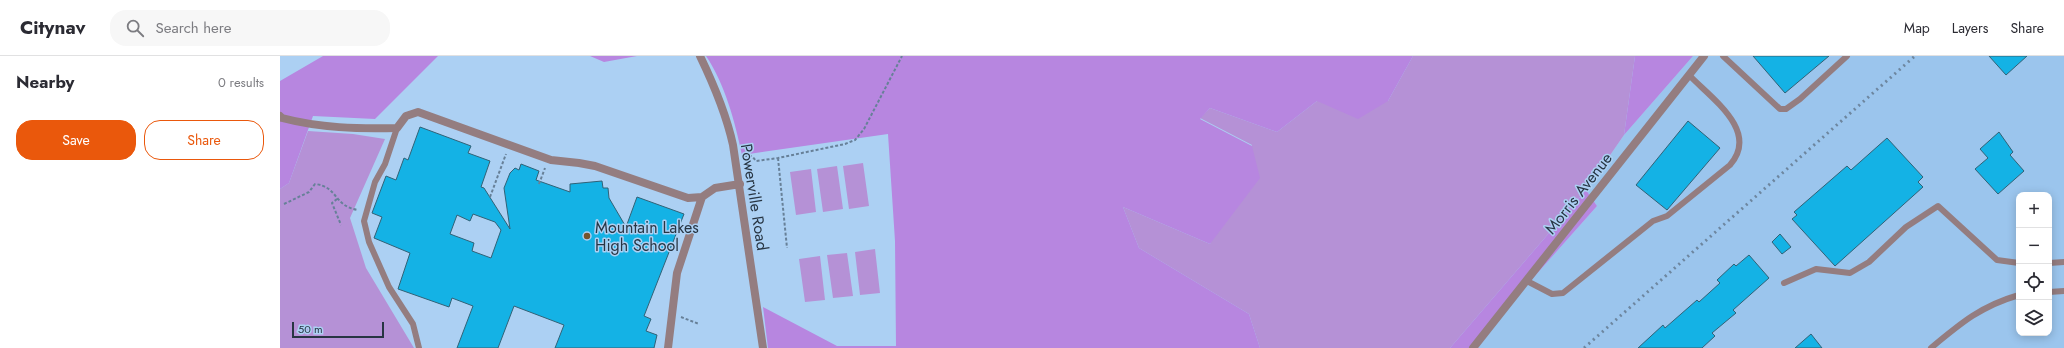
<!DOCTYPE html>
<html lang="en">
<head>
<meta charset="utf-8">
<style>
	body { margin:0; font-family:Jost,sans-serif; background:#f7f7f7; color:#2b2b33 }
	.controls { position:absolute; right:12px; bottom:12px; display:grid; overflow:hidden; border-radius:8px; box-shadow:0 2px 10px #0003 }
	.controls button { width:36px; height:36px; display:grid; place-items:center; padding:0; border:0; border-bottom:1px solid #e1e1e2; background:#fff; color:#2b2b33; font:20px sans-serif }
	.scale { position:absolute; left:12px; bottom:10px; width:92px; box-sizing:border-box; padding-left:4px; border:2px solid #273543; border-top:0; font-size:11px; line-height:14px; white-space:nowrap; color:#273543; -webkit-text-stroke:3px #acd0f3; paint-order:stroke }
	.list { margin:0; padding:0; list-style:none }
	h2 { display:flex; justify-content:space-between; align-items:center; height:52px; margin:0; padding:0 16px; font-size:17px }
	h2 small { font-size:13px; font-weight:400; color:#7c7c81 }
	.actions { display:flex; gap:8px; padding:12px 16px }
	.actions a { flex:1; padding:9px 0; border:1px solid #ea580c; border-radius:16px; text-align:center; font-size:14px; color:#ea580c }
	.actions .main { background:#ea580c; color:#fff }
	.icon { flex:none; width:22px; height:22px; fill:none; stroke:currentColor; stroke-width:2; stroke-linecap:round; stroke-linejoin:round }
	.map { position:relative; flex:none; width:1784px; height:292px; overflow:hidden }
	header { display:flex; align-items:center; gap:24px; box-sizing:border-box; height:56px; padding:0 20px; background:#fff; border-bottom:1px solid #e1e1e2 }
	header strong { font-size:19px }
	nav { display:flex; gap:22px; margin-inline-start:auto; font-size:14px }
	.search { width:280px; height:36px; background:#f7f7f7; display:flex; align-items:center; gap:10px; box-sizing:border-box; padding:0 14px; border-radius:16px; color:#7c7c81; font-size:15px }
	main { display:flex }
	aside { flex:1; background:#fff }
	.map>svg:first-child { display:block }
	.built { fill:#9bc5ed; fill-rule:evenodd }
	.green { fill:#b591d6 }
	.forest { fill:#b786e0 }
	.building { fill:#14b2e5; stroke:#316277; fill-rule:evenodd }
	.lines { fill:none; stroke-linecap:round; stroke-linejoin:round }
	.path { stroke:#678098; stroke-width:2; stroke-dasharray:3 2; stroke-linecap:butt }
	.lane { stroke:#947d80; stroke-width:6 }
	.street { stroke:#947d80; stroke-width:8 }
	.rail { stroke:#6d869f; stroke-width:3; stroke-dasharray:2 4; stroke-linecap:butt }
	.poi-dot { fill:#76542c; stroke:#acd0f3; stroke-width:1.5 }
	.labels { text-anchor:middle; stroke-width:3; stroke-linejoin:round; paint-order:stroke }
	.street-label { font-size:16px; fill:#273543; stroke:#acd0f3 }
	.poi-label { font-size:16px; fill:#273543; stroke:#acd0f3; text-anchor:start }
</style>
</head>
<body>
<header>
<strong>Citynav</strong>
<div class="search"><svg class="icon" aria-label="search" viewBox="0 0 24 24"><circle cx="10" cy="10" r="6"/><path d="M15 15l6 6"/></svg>Search here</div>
<nav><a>Map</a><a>Layers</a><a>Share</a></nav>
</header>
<main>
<aside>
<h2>Nearby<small>0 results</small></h2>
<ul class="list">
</ul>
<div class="actions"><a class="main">Save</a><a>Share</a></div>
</aside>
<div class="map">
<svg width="1784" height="292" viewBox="0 0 1784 292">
	<rect width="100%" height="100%" fill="#acd0f3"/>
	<path class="built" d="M1413,0H1784V292H1191L1317,150L1306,134L1344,79ZM1739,139H1769V277H1739Z"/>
	<path class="green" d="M1133,0H1355L1344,79L1306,134L1170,292H980L969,258L859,192L843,151L930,188L972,89L920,62L930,52L997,76L1037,45H1108Z
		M28,75L73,78L105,83L70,162L86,212L134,292H0V133L9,127Z
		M583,107L589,150L569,153L563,110Z
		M557,110L563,153L543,156L537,113Z
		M531,113L536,156L516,159L510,116Z
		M595,193L600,237L580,239L575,196Z
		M567,197L573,240L553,242L547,199Z
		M540,200L545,244L525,246L519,203Z"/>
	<path class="forest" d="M43,0H158L95,63L33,60L9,127L0,133V25Z
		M310,0H357L324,6Z
		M426,0H1133L1108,45L1078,63L1037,45L997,76L930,52L920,63L972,90L980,122L930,188L843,151L859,192L969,258L980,292H488L483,251L557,290H616L615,185L608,78L462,99C455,66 445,28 426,0Z
		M1355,0H1413L1344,79Z
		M1306,134L1317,150L1191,292H1170Z"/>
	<path class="building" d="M1473,0H1549L1505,37Z
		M1709,0H1747L1726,19Z
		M1408,65L1440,92L1387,154L1356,129Z
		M140,71L191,90L188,97L210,105L201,131L204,132L230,173L224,132L230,117L235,112L239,114L241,108L259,115L256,124L290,136V128L322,125L323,132H328L329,142L346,171L357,141L404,158L364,260L371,263L366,275L377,279L374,292H275L284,269L234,250L218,292H177L193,250L172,242L169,251L118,233L130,197L94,182L102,161L92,157L106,120L116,124L124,102L128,104ZM193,158L215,166L221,174L211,202L192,195L194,187L170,178L177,159L190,165Z
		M1719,76L1733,96L1730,99L1744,115L1718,138L1695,113L1708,102L1700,93Z
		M1607,82L1643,121L1638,126L1643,131L1555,210L1512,163L1517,159L1514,156L1567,110L1571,114Z
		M1500,178L1511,191L1502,198L1492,186Z
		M1469,199L1489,222L1453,254L1456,257L1432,277L1435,280L1422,292H1358L1383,269L1385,272L1417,244L1419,246L1440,227L1437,224L1454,208L1456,210Z
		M1531,278L1542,292H1515Z"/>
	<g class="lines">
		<path class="path" d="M464,100H472L476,105L498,102L565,88L575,84L584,73L622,0
			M498,102L507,192
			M259,128L265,112
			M210,141L226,98
			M57,143L52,147L61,169
			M4,148L29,136L35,128C59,131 53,150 78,154
			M401,261L419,268"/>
		<path class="lane" d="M1443,0L1500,53H1506L1520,43L1567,0
			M117,72L105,108L95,126L84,165L89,186L109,231L133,268L139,292
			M1769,207L1784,206
			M1247,225L1272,238L1283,237L1373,165L1387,160L1450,109C1480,75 1431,42 1409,19
			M1504,227L1536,213L1570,217L1589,206L1626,171L1658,150L1717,204L1739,207
			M1769,236L1784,235
			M1651,292C1681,267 1701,250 1739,239"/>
		<path class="street" d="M420,0C434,29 446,57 453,89L483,292
			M0,60L2,62C40,72 78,73 117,72L126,60L138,56L271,104L299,107L315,110L408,142L422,141
			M388,292L397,217L422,141L435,132L460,128
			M1193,292L1424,0"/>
		<path class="rail" d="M1304,292L1635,0"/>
	</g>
	<circle class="poi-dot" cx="307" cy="180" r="4"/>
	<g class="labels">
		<g class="street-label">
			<text transform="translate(1298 137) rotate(-52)" y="6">Morris Avenue</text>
			<text transform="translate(475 141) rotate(81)" y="6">Powerville Road</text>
		</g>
		<g class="poi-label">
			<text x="315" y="177">Mountain Lakes<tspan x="315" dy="18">High School</tspan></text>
		</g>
	</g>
</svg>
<div class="controls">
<button>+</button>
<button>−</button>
<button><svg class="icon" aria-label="locate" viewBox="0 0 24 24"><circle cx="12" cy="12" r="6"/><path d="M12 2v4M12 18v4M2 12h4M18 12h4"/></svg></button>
<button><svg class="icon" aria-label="layers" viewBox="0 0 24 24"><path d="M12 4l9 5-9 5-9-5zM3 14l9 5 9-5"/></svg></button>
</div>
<div class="scale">50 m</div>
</div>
</main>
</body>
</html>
